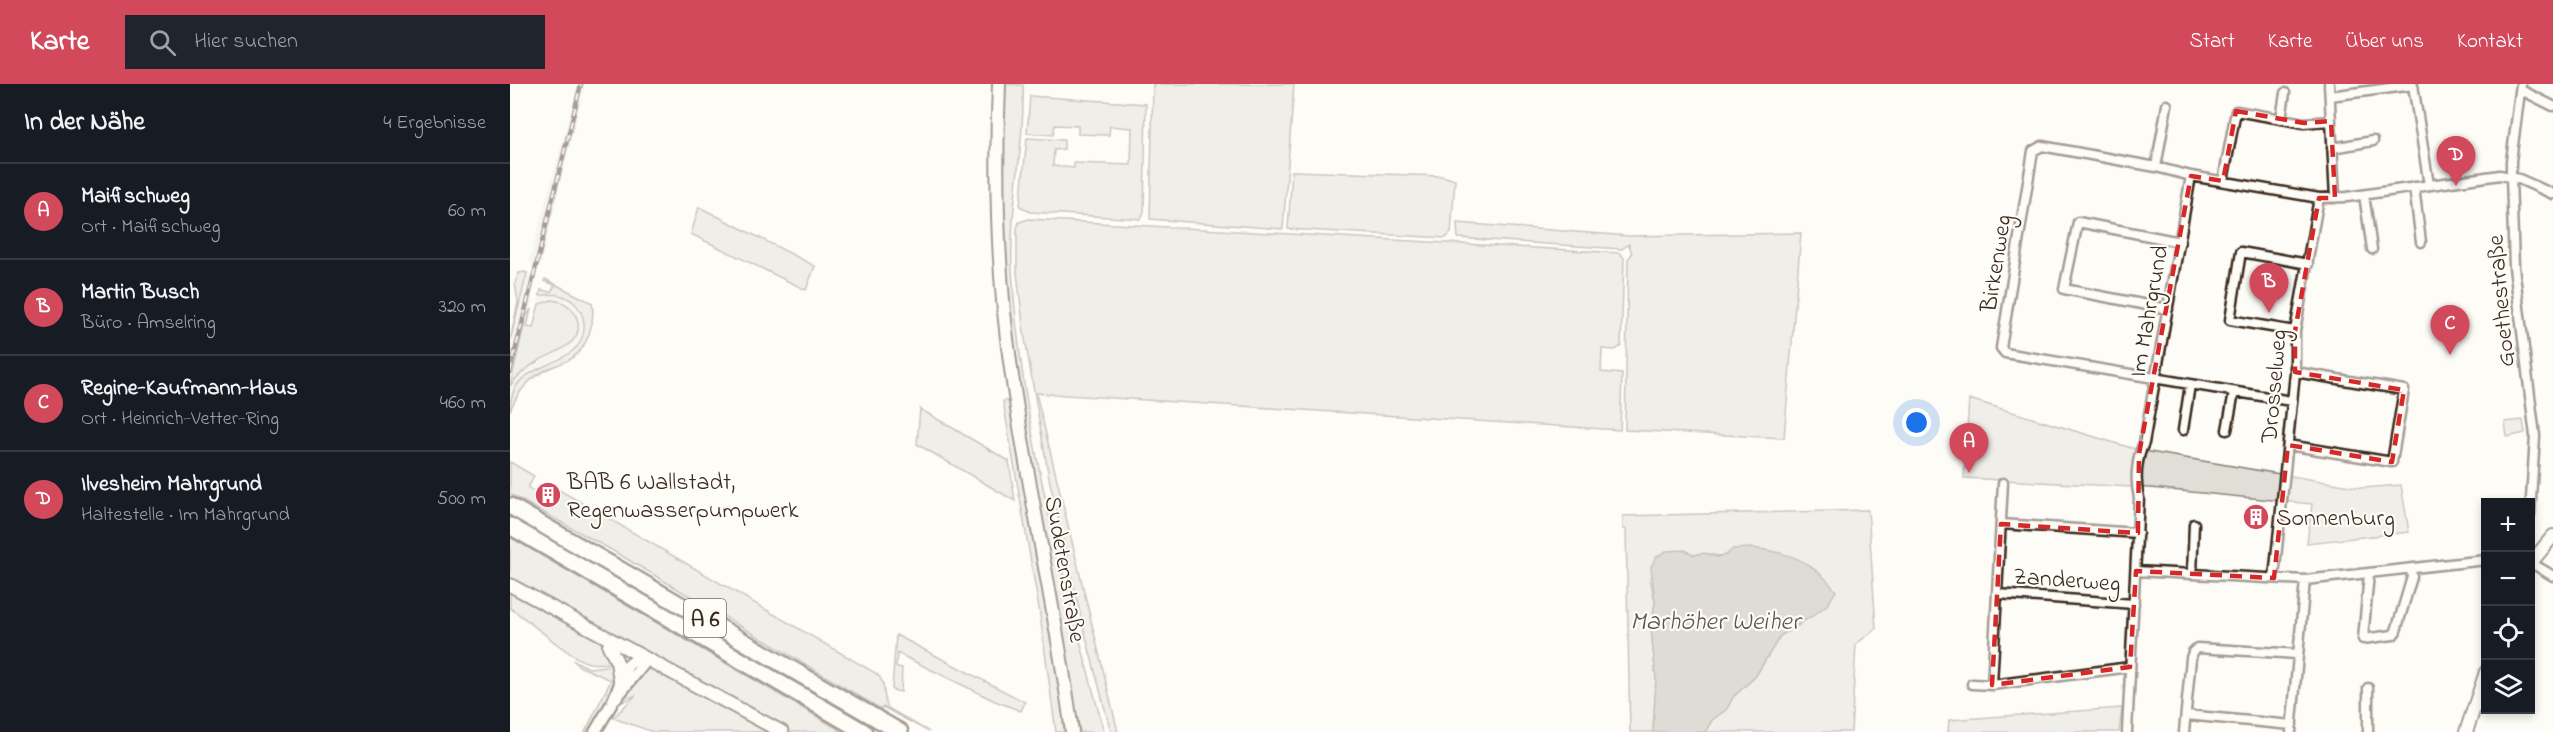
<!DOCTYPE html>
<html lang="de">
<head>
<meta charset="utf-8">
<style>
	body { margin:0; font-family:"Indie Flower",sans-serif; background:#20242c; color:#f1f3f6 }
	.controls { position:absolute; right:18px; bottom:18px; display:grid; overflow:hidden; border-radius:0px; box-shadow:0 3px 9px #0003 }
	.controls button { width:54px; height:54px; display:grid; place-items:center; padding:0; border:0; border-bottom:2px solid #363941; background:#171b24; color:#f1f3f6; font:30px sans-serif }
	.you { position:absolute; left:1407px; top:339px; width:21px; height:21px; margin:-15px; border:4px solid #fff; border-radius:50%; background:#1a73e8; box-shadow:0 0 0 9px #1a73e833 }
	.badge { display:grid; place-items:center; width:39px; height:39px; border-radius:50%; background:#d1495b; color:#fff; font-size:20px; font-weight:700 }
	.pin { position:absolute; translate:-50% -50px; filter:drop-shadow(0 2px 3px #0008) }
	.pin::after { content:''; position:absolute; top:32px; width:21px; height:18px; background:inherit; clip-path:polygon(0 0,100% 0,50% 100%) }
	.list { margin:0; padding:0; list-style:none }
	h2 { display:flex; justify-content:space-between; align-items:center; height:78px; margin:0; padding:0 24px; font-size:26px }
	h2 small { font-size:20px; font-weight:400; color:#9ea1a6 }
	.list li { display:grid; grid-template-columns:39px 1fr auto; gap:18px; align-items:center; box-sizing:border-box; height:96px; padding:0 24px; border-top:2px solid #363941 }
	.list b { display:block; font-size:22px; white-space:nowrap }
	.list p { margin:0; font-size:20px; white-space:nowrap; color:#9ea1a6 }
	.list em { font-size:20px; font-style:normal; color:#9ea1a6 }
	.icon { flex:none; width:33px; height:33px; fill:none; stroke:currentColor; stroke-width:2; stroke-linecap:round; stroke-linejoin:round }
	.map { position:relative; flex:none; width:2043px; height:648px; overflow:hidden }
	header { display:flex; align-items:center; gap:36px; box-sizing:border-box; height:84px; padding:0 30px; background:#d1495b; color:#fff }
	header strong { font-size:28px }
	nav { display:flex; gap:33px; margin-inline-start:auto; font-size:21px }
	.search { width:420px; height:54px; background:#20242c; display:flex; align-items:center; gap:15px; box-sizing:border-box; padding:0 21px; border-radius:0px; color:#9ea1a6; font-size:22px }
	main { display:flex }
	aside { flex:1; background:#171b24 }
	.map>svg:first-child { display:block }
	.built { fill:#efece7 }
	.green { fill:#e1ded7; stroke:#8e847a; stroke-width:1.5 }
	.water { fill:#bbb4ad; stroke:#887d74; stroke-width:1.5 }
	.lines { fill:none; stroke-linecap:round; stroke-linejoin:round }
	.minor-casing { stroke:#3b2a1e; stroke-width:13 }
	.tertiary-casing { stroke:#3b2a1e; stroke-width:15 }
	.secondary-casing { stroke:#3b2a1e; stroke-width:16 }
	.motorway-casing { stroke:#3b2a1e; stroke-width:20 }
	.minor { stroke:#fdfcf7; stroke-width:8 }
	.tertiary { stroke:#fdfcf7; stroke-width:10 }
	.secondary { stroke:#fdfcf7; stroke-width:12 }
	.motorway { stroke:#fdfcf7; stroke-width:15 }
	.rail-casing { stroke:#3b2a1e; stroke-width:4.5 }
	.rail { stroke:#fdfcf7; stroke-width:2; stroke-dasharray:7; stroke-linecap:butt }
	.marked { fill:none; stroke:#d62828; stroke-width:4.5; stroke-dasharray:12 8; stroke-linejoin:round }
	.labels { text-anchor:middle; stroke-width:4.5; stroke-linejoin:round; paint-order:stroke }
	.shield { fill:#fdfcf7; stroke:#75695f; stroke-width:1.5 }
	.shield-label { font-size:22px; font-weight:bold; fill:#3b2a1e }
	.street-label { font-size:24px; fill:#3b2a1e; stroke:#fdfcf7 }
	.poi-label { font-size:24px; fill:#3b2a1e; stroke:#fdfcf7; text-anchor:start }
	.water-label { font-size:26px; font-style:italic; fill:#615349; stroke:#fdfcf7 }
</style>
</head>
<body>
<header>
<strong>Karte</strong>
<div class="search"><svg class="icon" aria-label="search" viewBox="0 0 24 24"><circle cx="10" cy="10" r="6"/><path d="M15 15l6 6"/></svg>Hier suchen</div>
<nav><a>Start</a><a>Karte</a><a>Über uns</a><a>Kontakt</a></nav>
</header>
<main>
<aside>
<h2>In der Nähe<small>4 Ergebnisse</small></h2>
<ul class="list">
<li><span class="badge">A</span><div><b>Maifischweg</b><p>Ort · Maifischweg</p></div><em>60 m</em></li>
<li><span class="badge">B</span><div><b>Martin Busch</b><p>Büro · Amselring</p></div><em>320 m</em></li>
<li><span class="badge">C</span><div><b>Regine-Kaufmann-Haus</b><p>Ort · Heinrich-Vetter-Ring</p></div><em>460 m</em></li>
<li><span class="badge">D</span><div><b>Ilvesheim Mahrgrund</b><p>Haltestelle · Im Mahrgrund</p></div><em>500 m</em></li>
</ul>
</aside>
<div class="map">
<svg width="2043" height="648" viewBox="0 0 2043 648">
	<rect width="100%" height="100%" fill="#fdfcf7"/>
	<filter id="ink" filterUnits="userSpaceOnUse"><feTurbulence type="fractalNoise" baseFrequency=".0167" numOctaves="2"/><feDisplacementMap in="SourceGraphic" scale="12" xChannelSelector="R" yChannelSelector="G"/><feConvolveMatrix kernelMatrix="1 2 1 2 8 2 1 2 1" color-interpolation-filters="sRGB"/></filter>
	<g filter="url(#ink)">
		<path class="built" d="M68,0H75L30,182L19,178Z
			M17,189L27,192L21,216H24L16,233L0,298V257Z
			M37,211L53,213L68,225L73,236L71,254L57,269L20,288L0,312V302L12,289L62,258L66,251L68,240L59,222L55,219L40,216L28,219L29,214Z"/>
		<path class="green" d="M494,0L513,1C515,63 499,124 502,186C511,343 554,497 594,648H570L502,270L490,96Z
			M643,0H784L773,145L640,135Z
			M520,12L636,20L634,128L630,135L520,128L510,122L517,54L554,56V65L544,66L543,82L564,84V79L621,81L622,44L600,42L599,51L568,50V42L545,41L543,51L517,49Z
			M782,87L932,92L945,96L941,149L936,154L778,145Z
			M189,123L305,182L296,206L181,150Z
			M519,135L1110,169L1114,174L1111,262L1105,266L1092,265L1091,288L1112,290L1110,346L526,309L608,648H601L572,538L539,394L514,249L507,189V145L509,138Z
			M947,139L1119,152L1291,149L1274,354L1115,346L1118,175L1122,170L1119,160L1112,165L948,154Z
			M15,188L17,189L0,257L8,218L5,199L9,189Z
			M35,195L82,219C85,237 78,264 62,274C53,280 41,282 32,288C17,297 6,311 0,327C0,285 35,287 61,268C80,254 78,225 57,214C48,209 39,210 30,212L31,206L41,208L45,201L34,197Z
			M42,216C52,217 60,221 65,230C79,259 46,267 28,277C17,284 7,292 0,302L16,233L21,225L17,243L23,244L29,220Z
			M1459,315L1628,366L1852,404L1891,401L1899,448L1797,459L1802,420L1641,404L1454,394Z
			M499,316L550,600L554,648H546L529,524L493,317Z
			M410,325L499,377L505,417L407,360Z
			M2013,336L2015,349L1997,353L1995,338Z
			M0,378L24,392L18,404L39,416L46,404L367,590C378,601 371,612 378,624L419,648L373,623L371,625L105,468L0,410Z
			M1358,426L1366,545L1346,560L1341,648H1195L1202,636L1217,625L1223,613L1245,593L1270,552L1289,541L1217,471C1204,474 1199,468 1188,470C1172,473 1155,486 1140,494L1145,518L1141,545L1146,594L1143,648H1120L1116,445H1113V432Z
			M0,430L187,538L213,555L0,433Z
			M0,453L333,648H143L103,634L126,611L110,619L144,575C128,577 95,581 80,579C63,577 18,535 0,524Z
			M386,551L515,618L511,627L485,617L387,569L386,583L392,584L391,608L382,606Z
			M63,576L79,584L104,581C109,605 90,628 79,648H75L101,596L69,582Z
			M1612,624L1609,648H1438L1439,636Z"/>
		<path class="water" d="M1241,464C1278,468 1302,476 1326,507L1318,520L1304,531L1270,552L1245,593L1223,613L1217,625L1202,636L1195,648H1143L1146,594L1141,545L1145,518L1141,483L1146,473L1156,467L1175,466L1184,471L1195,469L1206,473L1216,471L1223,465Z"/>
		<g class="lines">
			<g class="minor-casing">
				<path id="minor" d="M1819,0L1825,114
					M2011,0L2001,77V93L2004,183L2025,352L2020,430
					M2011,6L2043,22
					M1820,12L1903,1L1919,101
					M1771,35L1775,9
					M1822,64L1863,57
					M1646,83L1657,21
					M1713,97L1726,27L1794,39L1821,37
					M1904,103L1911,158
					M1854,111L1862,165
					M1658,225L1554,205L1568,138L1670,158
					M1785,247L1720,236L1731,168L1798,180
					M1781,317L1495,269L1491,264L1523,67L1532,62L1646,83L1681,92L1809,114L1837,113L1990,91L2009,95L2043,110
					M1673,346L1680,301
					M1717,346L1724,308
					M1778,361L1882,378L1894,306L1785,288
					M1493,399L1482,601L1620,583
					M1491,440L1628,449
					M2020,478L2043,492
					M1626,487L1795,496L1976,476
					M1682,490L1684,440
					M1859,490L1853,555L1883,551L1886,547L1902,493L1901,485
					M1764,494L1785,289V247L1809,114
					M1488,510L1624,520
					M1462,600L1482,601
					M1676,631L1782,641
					M1617,648L1629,414C1625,397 1626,375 1634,359L1681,92
					M1674,648L1681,574L1683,568L1687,564L1788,570
					M1781,648L1795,496
					M1858,648V604"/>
			</g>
			<g class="tertiary-casing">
				<path id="tertiary" d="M106,614L136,577
					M85,648L102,619L118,581L130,573"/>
			</g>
			<g class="secondary-casing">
				<path id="secondary" d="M489,0C485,96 487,190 501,285C518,407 546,526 562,648
					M2020,480L2043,452
					M0,501L272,648
					M99,562L107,578L110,596
					M1956,648L1976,588"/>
			</g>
			<g class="motorway-casing">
				<path id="motorway" d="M0,422L390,648
					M0,442L354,648"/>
			</g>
			<use href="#minor" class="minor"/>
			<use href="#tertiary" class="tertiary"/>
			<use href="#secondary" class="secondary"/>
			<use href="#motorway" class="motorway"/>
			<g class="rail-casing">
				<path id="rail" d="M0,288L71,0"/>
			</g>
			<use href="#rail" class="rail"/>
		</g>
	</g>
	<path d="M0 0H2043V648H0ZM1726,27L1794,39L1821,37L1825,114H1809L1785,247V288L1894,306L1882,378L1778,361L1764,494L1626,487L1620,583L1482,601L1491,440L1628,449L1629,370L1681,92L1713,97Z" fill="#fdfcf7" fill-opacity=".55" fill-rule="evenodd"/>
	<path class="marked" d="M1726,27L1794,39L1821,37L1825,114H1809L1785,247V288L1894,306L1882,378L1778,361L1764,494L1626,487L1620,583L1482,601L1491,440L1628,449L1629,370L1681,92L1713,97Z"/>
	<defs>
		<g id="building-disc" transform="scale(1.35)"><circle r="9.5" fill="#d1495b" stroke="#fdfcf7"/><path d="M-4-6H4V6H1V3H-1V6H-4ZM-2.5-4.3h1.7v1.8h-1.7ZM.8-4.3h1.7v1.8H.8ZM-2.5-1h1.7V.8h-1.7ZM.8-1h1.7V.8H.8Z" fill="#fff"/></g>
	</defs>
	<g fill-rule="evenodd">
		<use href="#building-disc" x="38" y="411"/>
		<use href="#building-disc" x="1746" y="433"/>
	</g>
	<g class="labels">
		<rect class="shield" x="174" y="515" width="42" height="38" rx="4.5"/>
		<g class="shield-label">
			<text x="195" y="542">A 6</text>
		</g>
		<g class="street-label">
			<text transform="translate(1485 179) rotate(-81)" y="8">Birkenweg</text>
			<text transform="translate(1990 217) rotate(-95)" y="8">Goethestraße</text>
			<text transform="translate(1638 227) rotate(-80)" y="8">Im Mahrgrund</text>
			<text transform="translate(1763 302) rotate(-85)" y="8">Drosselweg</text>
			<text transform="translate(556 485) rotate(80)" y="8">Sudetenstraße</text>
			<text transform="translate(1557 495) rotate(4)" y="8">Zanderweg</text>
		</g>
		<g class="poi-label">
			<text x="57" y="405">BAB 6 Wallstadt,<tspan x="57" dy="28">Regenwasserpumpwerk</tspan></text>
			<text x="1766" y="441">Sonnenburg</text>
		</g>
		<g class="water-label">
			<text x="1205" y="545">Marhöher Weiher</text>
		</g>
	</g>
</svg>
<div class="controls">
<button>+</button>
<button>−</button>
<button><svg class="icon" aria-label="locate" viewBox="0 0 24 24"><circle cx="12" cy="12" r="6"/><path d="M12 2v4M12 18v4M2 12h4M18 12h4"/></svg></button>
<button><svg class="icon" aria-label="layers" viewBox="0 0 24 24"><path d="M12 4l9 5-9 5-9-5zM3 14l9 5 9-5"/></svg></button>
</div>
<div class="you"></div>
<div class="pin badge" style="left:1459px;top:389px">A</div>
<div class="pin badge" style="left:1759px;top:229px">B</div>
<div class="pin badge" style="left:1940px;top:271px">C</div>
<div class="pin badge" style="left:1946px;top:102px">D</div>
</div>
</main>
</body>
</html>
